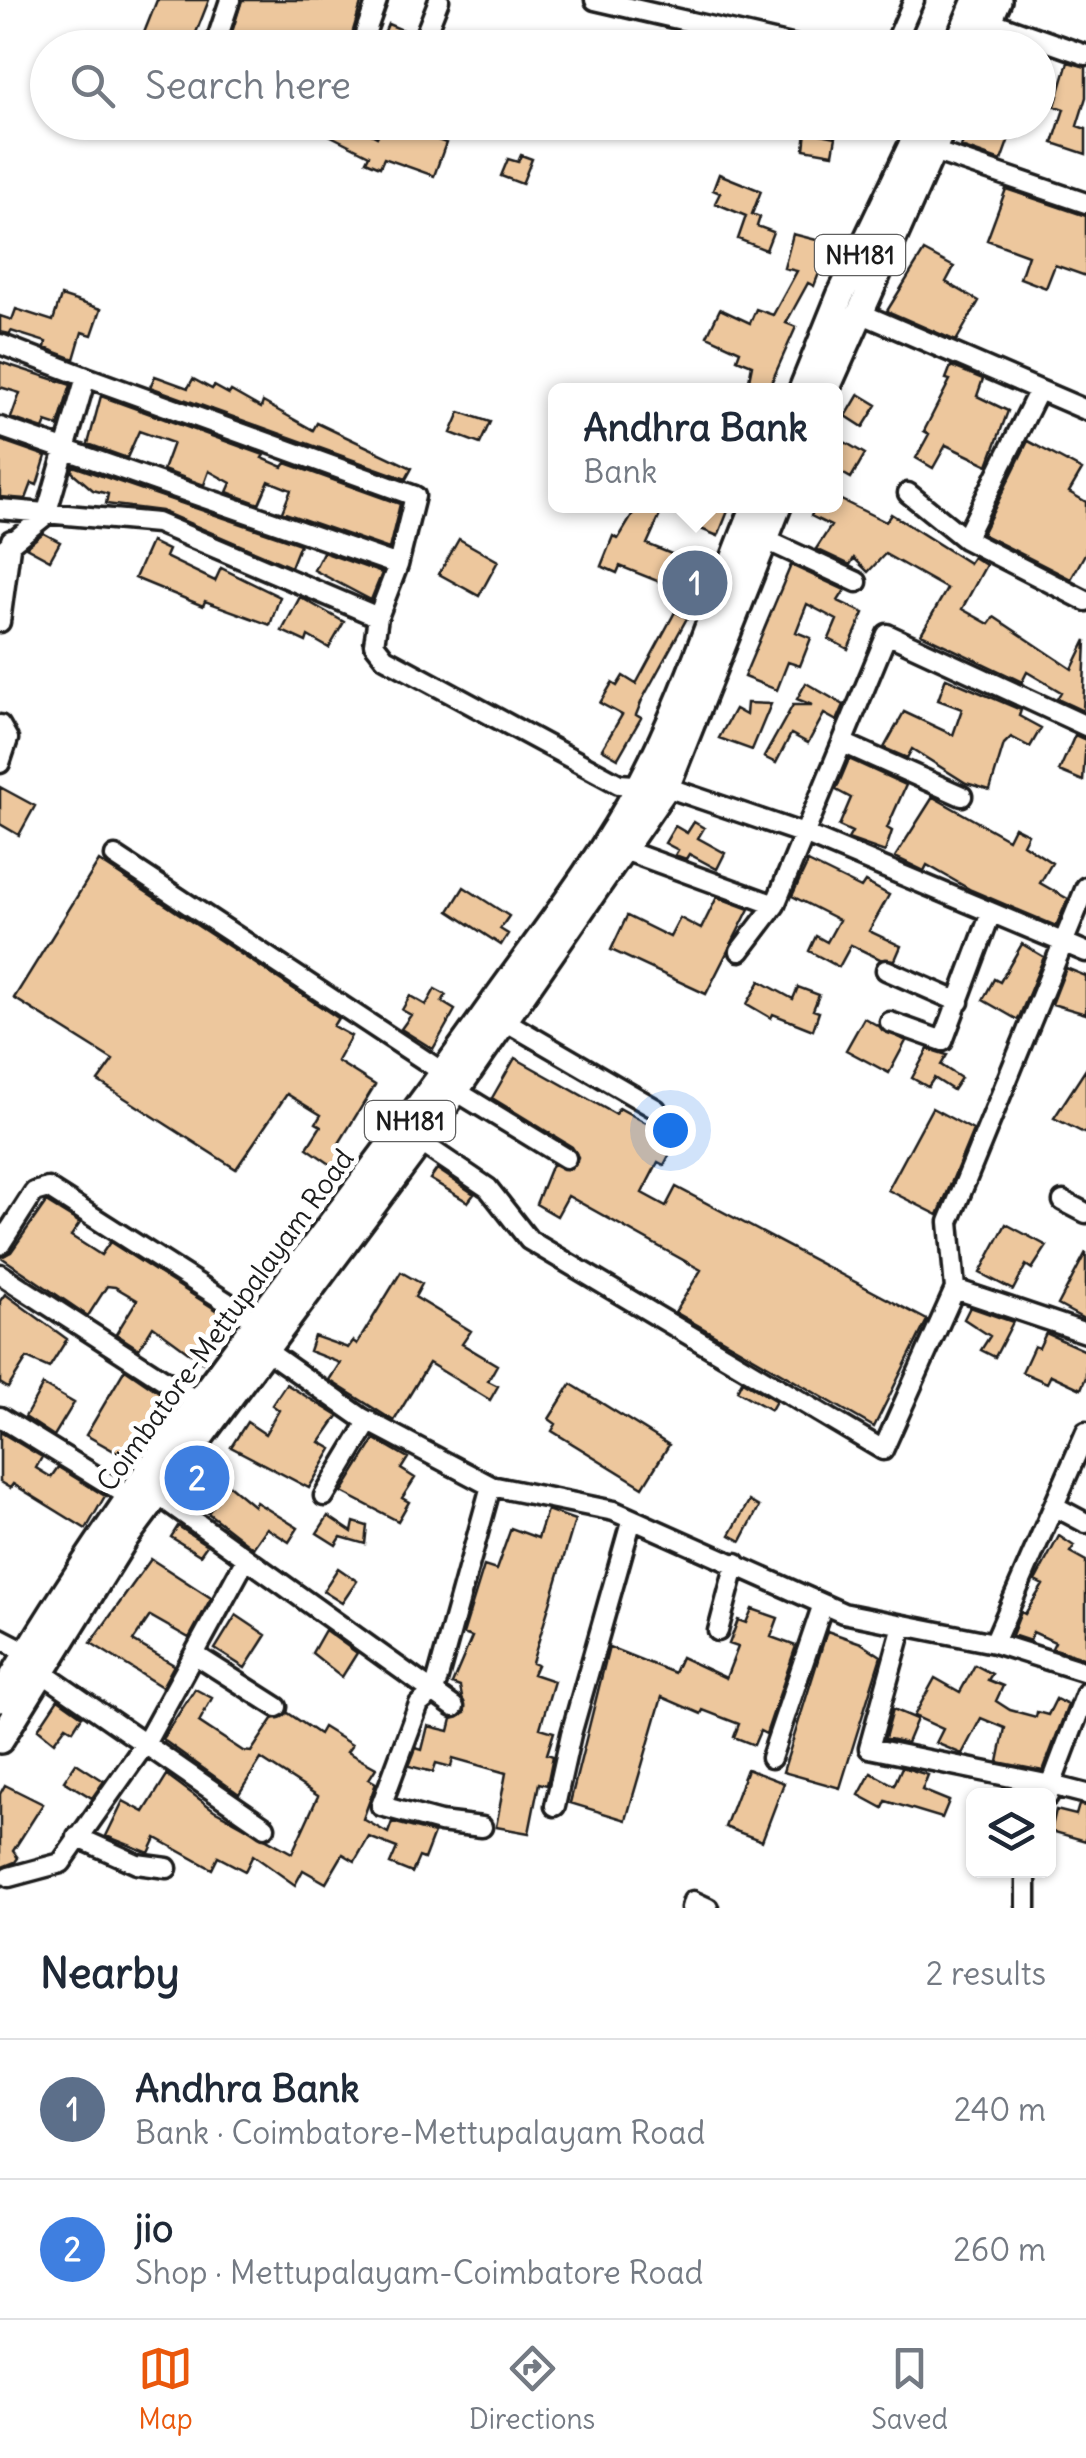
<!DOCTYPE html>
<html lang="en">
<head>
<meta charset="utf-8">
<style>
	body { margin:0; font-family:Delius,sans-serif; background:#f6f6f7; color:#1f2937 }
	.controls { position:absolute; right:30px; bottom:30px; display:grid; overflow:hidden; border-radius:15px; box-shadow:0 2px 8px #0004 }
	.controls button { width:90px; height:90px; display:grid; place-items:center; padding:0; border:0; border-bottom:2px solid #e0e1e3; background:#fff; color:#1f2937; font:50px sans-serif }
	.you { position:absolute; left:670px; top:1130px; width:35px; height:35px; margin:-25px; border:8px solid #fff; border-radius:50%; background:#1a73e8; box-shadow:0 0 0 15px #1a73e833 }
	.badge { display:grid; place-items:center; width:65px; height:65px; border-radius:50%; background:#ea580c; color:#fff; font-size:32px; font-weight:700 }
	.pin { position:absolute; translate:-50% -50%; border:5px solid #fff; box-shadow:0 2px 10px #0006 }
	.popup { position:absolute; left:548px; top:383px; width:295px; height:130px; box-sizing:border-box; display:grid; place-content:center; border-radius:15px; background:#fff; filter:drop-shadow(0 2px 8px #0005); font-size:32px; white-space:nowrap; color:#747a83 }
	.popup b { font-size:38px; color:#1f2937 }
	.popup::after { content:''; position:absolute; left:50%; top:100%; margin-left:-20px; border:20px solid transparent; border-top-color:#fff }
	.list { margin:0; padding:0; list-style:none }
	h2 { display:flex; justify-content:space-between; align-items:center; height:130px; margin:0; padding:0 40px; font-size:42px }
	h2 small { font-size:32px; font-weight:400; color:#747a83 }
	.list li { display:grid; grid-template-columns:65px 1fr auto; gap:30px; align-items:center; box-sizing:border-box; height:140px; padding:0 40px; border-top:2px solid #e0e1e3 }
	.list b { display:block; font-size:38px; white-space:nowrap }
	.list p { margin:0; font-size:32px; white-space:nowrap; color:#747a83 }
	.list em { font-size:32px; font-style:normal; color:#747a83 }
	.icon { flex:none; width:55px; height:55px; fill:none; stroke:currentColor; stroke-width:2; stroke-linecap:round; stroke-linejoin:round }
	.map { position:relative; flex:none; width:1086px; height:1908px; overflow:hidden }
	.search { position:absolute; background:#fff; box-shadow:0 2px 8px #0004; left:30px; right:30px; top:30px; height:110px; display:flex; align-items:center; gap:25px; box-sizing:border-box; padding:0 35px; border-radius:55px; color:#747a83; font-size:38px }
	.sheet { height:410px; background:#fff }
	nav { display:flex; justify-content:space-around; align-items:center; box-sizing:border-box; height:140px; border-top:2px solid #e0e1e3; background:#fff; font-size:28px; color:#747a83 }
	nav a { display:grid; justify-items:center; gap:5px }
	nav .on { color:#ea580c }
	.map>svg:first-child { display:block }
	.building { fill:#edc79d; stroke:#1c1c1c; stroke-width:2.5 }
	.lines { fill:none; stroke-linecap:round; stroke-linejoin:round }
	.minor-casing { stroke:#1c1c1c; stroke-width:25 }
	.highway-casing { stroke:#1c1c1c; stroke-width:32 }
	.minor { stroke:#fff; stroke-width:18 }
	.highway { stroke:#fff; stroke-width:25 }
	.labels { text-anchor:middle; stroke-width:10; stroke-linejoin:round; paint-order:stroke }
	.shield { fill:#fff; stroke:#606060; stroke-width:2.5 }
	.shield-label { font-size:25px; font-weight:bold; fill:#1c1c1c }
	.street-label { font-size:28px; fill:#1c1c1c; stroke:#fff }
</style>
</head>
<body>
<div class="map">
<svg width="1086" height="1908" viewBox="0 0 1086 1908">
	<rect width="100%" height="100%" fill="#fff"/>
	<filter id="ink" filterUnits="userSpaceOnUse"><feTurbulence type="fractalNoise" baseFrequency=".01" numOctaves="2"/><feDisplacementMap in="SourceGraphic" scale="20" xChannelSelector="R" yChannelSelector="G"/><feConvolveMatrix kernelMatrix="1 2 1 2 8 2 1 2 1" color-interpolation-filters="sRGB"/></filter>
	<g filter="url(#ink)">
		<path class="building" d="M157,0H209L190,48H138Z
			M242,0H362L348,48H243L229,42Z
			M388,24L412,34L408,48H378Z
			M1068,62L1086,67V97L1077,126L1086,129V154L1053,143L1064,109L1055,106Z
			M303,122H348L377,137L379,133H394L401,122H414L410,130L446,143L434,176L384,158L380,167L366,161L369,155Z
			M970,122H1015L1001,161L961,147Z
			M806,131L836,137L833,154L804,149Z
			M521,155L532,159L522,184L501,176L508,159L518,162Z
			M719,174L761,191L752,214L760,217L757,226L773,232L766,250L738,239L746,216L715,203L720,193L713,190Z
			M1006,189L1086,216V276L1055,265L1046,288L1020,278L1028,255L987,240Z
			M793,234L828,243L825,258L814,286L808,283L786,323L796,327L768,390H747L752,365L737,359L740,351L707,336L720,309L750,323L756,309L773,315L797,271L784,268Z
			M924,251L954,267L946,282L979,301L956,341L887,311Z
			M61,296L101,309L92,335L82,332L74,359L45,348L46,342L11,331L10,334L0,332V316L12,320L16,309L53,321Z
			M0,362L71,385L58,426L46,422L43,429L11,418L20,393L0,387Z
			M951,366L983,379L977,396L1008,411L988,465L946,445L933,468L916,458L929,434L924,431L950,380L946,379Z
			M155,376L188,388L193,379L212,389L214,386L229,394L231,391L261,408L263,402L313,430L317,423L412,468L406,479L150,387Z
			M859,394L877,405L863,427L846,416Z
			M101,396L264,455L262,458L283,467L286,463L400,504L389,549L282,512L291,490L269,481L259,504L227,492L231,483L209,471L204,485L163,470L173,443L139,431L127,458L88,444Z
			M460,412L490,422L480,444L451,433Z
			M0,440L46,456L37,485L32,483L26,499L0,497Z
			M843,441L865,454L851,478L835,469V454Z
			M1028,441L1082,470L1069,492L1086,502V552L1071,579L982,534Z
			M73,466L300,544L291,567L161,511L106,504L108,494L93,490L72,472Z
			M835,497L886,522L891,514L969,563L973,557L986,565L962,609L989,624L994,617L1072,669L1086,640L1083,711L1057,699L1061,692L1027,672L1022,682L921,634L947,589L885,554L868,572L854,558L850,565L816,549L831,526L811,516L816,506H835Z
			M638,506H664L647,544L696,564L685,592L620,566L617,573L601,566L613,536L618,539Z
			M705,506H730L718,536L696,527Z
			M43,533L60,542L50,560L26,547Z
			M459,539L498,561L479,596L439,574Z
			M151,542L168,550L165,557L215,581L221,568L280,597L270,625L205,601L203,606L135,578Z
			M323,552L382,573L371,600L314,570Z
			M791,565L845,590L838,601L864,613L848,649L829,639L837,620L807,604L796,632L811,638L800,666L788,662L777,690L744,677Z
			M300,597L344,622L329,648L308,636L306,642L282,631Z
			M675,612L687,618L642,700L636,715L641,718L618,758L602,749L622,715L600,703L612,683L617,686L623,676L636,684Z
			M946,678L1021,710L1019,716L1041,728L1030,747L1011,737L1004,744L990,790L966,783L912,749L907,758L884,748L904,712L953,735L962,709L938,700Z
			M806,683L844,705L837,721L824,714L808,743L791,734L776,763L764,757L793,705H812L797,699Z
			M747,703L771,704L752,750L719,738L735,709L746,715Z
			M1075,735L1086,740L1083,781L1059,771Z
			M849,759L906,785L887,828L892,831L885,852L848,839L852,832L839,826L851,798L836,790Z
			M0,787L35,806L19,835L0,824Z
			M933,797L1008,839L1014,827L1028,834L1023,844L1052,863L1040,883L1068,899L1056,926L971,890L927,865L924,871L895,857Z
			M694,822L704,828L698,838L725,853L717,869L689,854L686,859L675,855L678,850L665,843L675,826L687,833Z
			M99,861L338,1018L333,1026L351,1036L337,1061L375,1085L338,1145L343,1149L333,1166L307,1148L321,1126L316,1123L321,1115L287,1094L236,1169L98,1081L113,1060L14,998Z
			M808,862L861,888L865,882L889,895L869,931L901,946L895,960L880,959L851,945L839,967L809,951L816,936L827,942L839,920L792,896Z
			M464,887L509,916L500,929L508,934L501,945L449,911Z
			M717,897L749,909L706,994L611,950L627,916L670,937L680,918L701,929Z
			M1022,944L1044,957L1018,1020L983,1000L994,979L1000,982Z
			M1066,968L1086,976V1014L1052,1004Z
			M760,981L793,999L798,987L819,995L813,1010L819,1012L813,1030L773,1014L771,1018L747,1004Z
			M435,989L446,995L442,1002L455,1010L433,1049L401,1029L411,1015L402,1010L410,996L426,1005Z
			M864,1018L906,1041L889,1073L846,1050Z
			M928,1049L947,1055L941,1065L961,1078L953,1090L934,1078L928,1087L912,1078Z
			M515,1058L615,1114L619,1108L677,1140L664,1165L658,1162L642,1193L666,1206L676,1187L927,1320L874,1427L675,1312L701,1270L568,1196L557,1216L536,1204L552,1164L571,1169L578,1157L572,1147L492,1098Z
			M1086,1069V1134L1054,1118Z
			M932,1108L973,1130L938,1215L888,1190Z
			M437,1169L474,1194L468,1202L430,1179Z
			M46,1202L80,1223L71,1236L101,1255L110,1242L229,1318L202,1362L153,1326L139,1349L116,1334L137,1300L115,1287L107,1286L88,1316L1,1257L11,1252Z
			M1006,1224L1047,1246L1032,1269L1026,1265L1013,1290L980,1273Z
			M1086,1252V1320L1058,1305Z
			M401,1272L422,1284L415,1297L471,1331L462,1344L497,1365L488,1381L498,1386L490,1400L429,1363L394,1421L329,1380L340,1363L309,1351L314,1336L348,1348L353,1341L357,1344Z
			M5,1294L67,1339L49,1368L27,1358L8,1388L0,1383V1301Z
			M970,1307L1013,1322L995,1357L981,1350L990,1336L964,1319Z
			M1046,1333L1086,1351V1377L1081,1389L1051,1375L1047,1383L1022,1372L1034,1346L1039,1348Z
			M125,1369L172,1401L130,1460L86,1435Z
			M742,1381L776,1401L771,1410L737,1391Z
			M286,1384L338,1416L320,1442L332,1449L309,1488L231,1447L247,1422L265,1434L279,1410L272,1405Z
			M571,1384L669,1445L643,1487L552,1431L556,1424L549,1419Z
			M43,1385L74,1403L54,1436L25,1417Z
			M0,1432L42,1457L36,1468L51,1477L58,1467L105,1496L86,1529L13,1484L10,1488L0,1482Z
			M375,1439L408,1458L401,1469L415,1478L402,1498L409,1502L398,1521L342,1492Z
			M207,1467L254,1506L256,1502L298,1528L289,1542L267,1528L253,1548L208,1513L219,1498L197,1482Z
			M749,1501L759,1507L741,1541L730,1535Z
			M547,1510L575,1520L532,1663L537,1665L533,1674L554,1681L540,1728L554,1732L547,1754L553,1756L547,1785L539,1783L529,1833L496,1827L506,1773L453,1758L451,1767L436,1763L433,1772L409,1766L416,1748L422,1750L428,1726L449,1731L452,1719L465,1713L460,1687L452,1684L472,1637L463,1634L484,1566L496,1570L511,1528L538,1538Z
			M328,1516L352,1532L354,1522L367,1526L365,1544L341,1537L336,1545L317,1533Z
			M178,1526L207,1545L200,1555L171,1537Z
			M1059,1536L1074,1546L1070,1552L1086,1561V1659L1052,1648L1055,1642L1033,1632L1030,1641L1012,1635L1021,1612L1025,1614L1043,1585L1035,1581Z
			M151,1559L211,1598L189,1638L150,1616L133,1641L174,1665L162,1687L91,1643Z
			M338,1568L357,1581L342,1603L323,1591Z
			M752,1609L778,1618L771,1637L796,1646L766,1734L760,1731L754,1745L734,1737L739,1724L703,1710L701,1714L662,1697L626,1820L570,1803L609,1647L674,1673L681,1657L726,1678L738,1647L729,1644L738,1620L746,1623Z
			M236,1615L266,1635L245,1668L215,1649Z
			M325,1630L357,1653L342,1677L312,1653Z
			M827,1631L861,1643L881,1656L840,1788L783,1772Z
			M975,1665L992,1674L988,1680L1003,1686L996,1701L1010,1710L1036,1717L1037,1712L1048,1715L1056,1699L1068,1705L1043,1771L998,1762L1005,1728L981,1718L962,1754L936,1743L943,1729L914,1716L935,1678L960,1692Z
			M195,1689L212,1698L199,1722L243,1751L251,1752L273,1719L288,1713L319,1734L323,1727L352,1745L347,1752L376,1768L369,1779L376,1783L363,1819L388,1833L392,1822L434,1833L424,1859L419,1857L412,1873L390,1864L397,1848L369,1837L355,1861L343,1854L326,1883L303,1870L295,1885L253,1855L245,1871L218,1857L212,1869L156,1838L149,1853L106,1836L123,1801L144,1812L167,1775L214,1810L292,1853L318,1796L261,1759L239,1794L162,1739Z
			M58,1699L82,1716L73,1730L66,1726L54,1742L38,1729Z
			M893,1709L917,1719L907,1743L885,1738Z
			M76,1763L104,1781L92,1798L64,1781Z
			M902,1767L928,1775L922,1790L949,1801L942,1818L886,1801L883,1808L859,1795L871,1773L894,1785Z
			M747,1769L784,1783L762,1841L725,1827Z
			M5,1785L43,1804L13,1851L18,1858L15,1862L0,1868V1794Z
			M1079,1805L1086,1806V1841L1051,1831L1056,1810L1076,1815Z"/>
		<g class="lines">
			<g class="minor-casing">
				<path id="minor" d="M595,0L804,48
					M989,21L1086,55
					M214,48L230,0
					M360,48L377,0
					M420,48L439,0
					M893,48L914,0
					M385,122H389
					M933,151L1086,203
					M860,313L1086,410
					M0,344L86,377L46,515L0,552
					M86,377L415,496L398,565L378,617
					M0,427L398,565
					M908,493L965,539L1086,601
					M0,509L157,523L378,617L374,644L385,658L619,784L666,787L804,834L1086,952
					M764,539L857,582
					M965,539L1039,390
					M0,622L11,540
					M0,725L8,739L0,763
					M843,743L962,796
					M624,850L775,905L887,634L1086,726
					M115,856L444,1073
					M740,951L775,905
					M886,970L959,1002
					M505,1021L656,1109
					M890,1022L943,1041L991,913
					M456,1091L566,1158
					M420,1142L488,1188L529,1240L883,1450L955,1289L949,1222L1086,887
					M1063,1201L1086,1213
					M0,1245L34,1192L48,1188L258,1322
					M0,1274L198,1402
					M955,1289L1086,1333
					M264,1349L362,1418L491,1486L614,1511L843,1613L994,1643L1086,1432
					M0,1417L130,1497
					M158,1495L454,1707
					M324,1496L369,1421
					M1054,1506L1086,1523
					M903,1625L869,1748L1051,1785L1048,1796
					M718,1631L736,1563
					M0,1638L27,1652
					M994,1643L1086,1672
					M197,1656L277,1707
					M41,1672L265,1827
					M1086,1693L1051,1785L1086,1794
					M771,1758L823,1604
					M555,1806L571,1734L632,1519
					M482,1827L440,1822L381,1806L419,1704L434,1692L491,1486
					M77,1837L137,1864L167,1868
					M9,1877L61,1863L145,1744L246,1559
					M691,1908L693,1901L708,1908
					M1026,1908V1870"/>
			</g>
			<g class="highway-casing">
				<path id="highway" d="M956,48L976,0
					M977,48L998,0
					M802,390L840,296L923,122
					M826,390L945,122
					M0,1699C140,1458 323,1244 484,1016C537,941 597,866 640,785C686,698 718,596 755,506
					M0,1740L125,1538L420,1142L666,787L778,506"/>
			</g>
			<use href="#minor" class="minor"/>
			<use href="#highway" class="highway"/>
		</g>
	</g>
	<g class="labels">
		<g class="shield">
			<rect x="815" y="235" width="90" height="40" rx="8"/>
			<rect x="365" y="1101" width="90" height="40" rx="8"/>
		</g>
		<g class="shield-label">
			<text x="860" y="264">NH181</text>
			<text x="410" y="1130">NH181</text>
		</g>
		<g class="street-label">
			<text transform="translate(225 1320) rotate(-54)" y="10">Coimbatore-Mettupalayam Road</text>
		</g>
	</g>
</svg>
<div class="controls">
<button><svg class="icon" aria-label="layers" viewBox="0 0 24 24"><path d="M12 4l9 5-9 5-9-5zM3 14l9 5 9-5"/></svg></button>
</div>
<div class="you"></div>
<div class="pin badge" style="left:695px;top:583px;background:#5c6f8a">1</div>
<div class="popup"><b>Andhra Bank</b>Bank</div>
<div class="pin badge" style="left:197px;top:1478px;background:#3f7fe0">2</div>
<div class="search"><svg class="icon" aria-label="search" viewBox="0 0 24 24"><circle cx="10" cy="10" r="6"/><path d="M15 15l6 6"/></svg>Search here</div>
</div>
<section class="sheet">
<h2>Nearby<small>2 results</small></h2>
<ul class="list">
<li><span class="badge" style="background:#5c6f8a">1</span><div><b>Andhra Bank</b><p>Bank · Coimbatore-Mettupalayam Road</p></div><em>240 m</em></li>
<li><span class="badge" style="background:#3f7fe0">2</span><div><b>jio</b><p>Shop · Mettupalayam-Coimbatore Road</p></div><em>260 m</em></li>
</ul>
</section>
<nav>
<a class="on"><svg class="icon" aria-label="map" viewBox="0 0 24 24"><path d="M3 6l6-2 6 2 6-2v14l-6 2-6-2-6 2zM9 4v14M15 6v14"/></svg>Map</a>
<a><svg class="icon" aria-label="directions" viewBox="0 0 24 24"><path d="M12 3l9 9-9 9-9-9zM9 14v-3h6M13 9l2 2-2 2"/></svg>Directions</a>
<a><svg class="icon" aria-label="saved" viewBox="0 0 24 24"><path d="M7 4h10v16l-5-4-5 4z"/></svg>Saved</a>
</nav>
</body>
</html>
